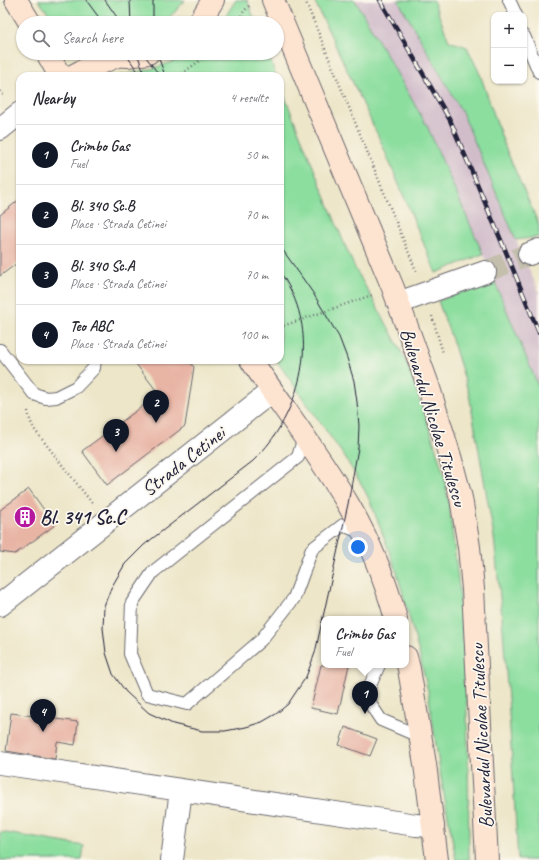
<!DOCTYPE html>
<html lang="en">
<head>
<meta charset="utf-8">
<style>
	body { margin:0; font-family:Caveat,sans-serif; background:#f7f7f7; color:#2b2b33 }
	.controls { position:absolute; right:12px; top:12px; display:grid; overflow:hidden; border-radius:8px; box-shadow:0 1px 3px #0004 }
	.controls button { width:36px; height:36px; display:grid; place-items:center; padding:0; border:0; border-bottom:1px solid #e1e1e2; background:#fff; color:#2b2b33; font:20px sans-serif }
	.you { position:absolute; left:358px; top:547px; width:14px; height:14px; margin:-10px; border:3px solid #fff; border-radius:50%; background:#1a73e8; box-shadow:0 0 0 6px #1a73e833 }
	.badge { display:grid; place-items:center; width:26px; height:26px; border-radius:50%; background:#111827; color:#fff; font-size:13px; font-weight:700 }
	.pin { position:absolute; translate:-50% -33px; filter:drop-shadow(0 1px 2px #0008) }
	.pin::after { content:''; position:absolute; top:21px; width:14px; height:12px; background:inherit; clip-path:polygon(0 0,100% 0,50% 100%) }
	.popup { position:absolute; left:321px; top:616px; width:88px; height:52px; box-sizing:border-box; display:grid; place-content:center; border-radius:8px; background:#fff; filter:drop-shadow(0 1px 3px #0005); font-size:13px; white-space:nowrap; color:#7c7c81 }
	.popup b { font-size:15px; color:#2b2b33 }
	.popup::after { content:''; position:absolute; left:50%; top:100%; margin-left:-8px; border:8px solid transparent; border-top-color:#fff }
	.list { margin:0; padding:0; list-style:none }
	h2 { display:flex; justify-content:space-between; align-items:center; height:52px; margin:0; padding:0 16px; font-size:17px }
	h2 small { font-size:13px; font-weight:400; color:#7c7c81 }
	.list li { display:grid; grid-template-columns:26px 1fr auto; gap:12px; align-items:center; box-sizing:border-box; height:60px; padding:0 16px; border-top:1px solid #e1e1e2 }
	.list b { display:block; font-size:15px; white-space:nowrap }
	.list p { margin:0; font-size:13px; white-space:nowrap; color:#7c7c81 }
	.list em { font-size:13px; font-style:normal; color:#7c7c81 }
	.icon { flex:none; width:22px; height:22px; fill:none; stroke:currentColor; stroke-width:2; stroke-linecap:round; stroke-linejoin:round }
	.map { position:relative; flex:none; width:539px; height:860px; overflow:hidden }
	.search { position:absolute; background:#fff; box-shadow:0 1px 3px #0004; left:16px; top:16px; width:268px; height:44px; display:flex; align-items:center; gap:10px; box-sizing:border-box; padding:0 14px; border-radius:22px; color:#7c7c81; font-size:15px }
	.panel { position:absolute; background:#fff; box-shadow:0 1px 3px #0004; left:16px; top:72px; width:268px; height:292px; border-radius:12px }
	.map>svg:first-child { display:block }
	.industrial { fill:#d1bdca }
	.green { fill:#8cde9f; stroke:#57806d }
	.building { fill:#e8b4a4 }
	.lines { fill:none; stroke-linecap:round; stroke-linejoin:round }
	.minor-tunnel { stroke:#c4bfad; stroke-width:22; stroke-dasharray:22 11; stroke-linecap:butt }
	.service-casing { stroke:#69676d; stroke-width:14 }
	.minor-casing { stroke:#69676d; stroke-width:24 }
	.secondary-casing { stroke:#69676d; stroke-width:24 }
	.path { stroke:#69676d; stroke-width:2.5; stroke-dasharray:1 3; stroke-linecap:butt }
	.service { stroke:#fff; stroke-width:12 }
	.minor { stroke:#fff; stroke-width:22 }
	.secondary { stroke:#fde4d1; stroke-width:22 }
	.tram { stroke:#22223b; stroke-width:1 }
	.rail-casing { stroke:#22223b; stroke-width:4.5 }
	.rail { stroke:#fbf7ec; stroke-width:3; stroke-dasharray:9; stroke-linecap:butt }
	.labels { text-anchor:middle; stroke-width:3.5; stroke-linejoin:round; paint-order:stroke }
	.street-label { font-size:20px; fill:#22223b; stroke:#fbf7ec }
	.poi-label { font-size:20px; font-weight:bold; fill:#22223b; stroke:#fbf7ec; text-anchor:start }
</style>
</head>
<body>
<div class="map">
<svg width="539" height="860" viewBox="0 0 539 860">
	<rect width="100%" height="100%" fill="#fbf7ec"/>
	<filter id="ink" filterUnits="userSpaceOnUse"><feTurbulence type="fractalNoise" baseFrequency=".025" numOctaves="2"/><feDisplacementMap in="SourceGraphic" scale="8" xChannelSelector="R" yChannelSelector="G"/><feConvolveMatrix kernelMatrix="1 2 1 2 8 2 1 2 1" color-interpolation-filters="sRGB"/></filter>
	<filter id="wash" filterUnits="userSpaceOnUse"><feTurbulence type="fractalNoise" baseFrequency=".012" numOctaves="4" result="noise"/><feDisplacementMap in="SourceGraphic" scale="16" xChannelSelector="R" yChannelSelector="G"/><feGaussianBlur stdDeviation="0.9" result="paint"/><feColorMatrix in="noise" values="0 0 0 0 0 0 0 0 0 0 0 0 0 0 0 0 0 1.4 0 .05"/><feComposite in="paint" operator="in"/></filter>
	<g filter="url(#wash)">
		<rect width="100%" height="100%" fill="#ede6c9"/>
		<path class="industrial" d="M355,0H398L462,112L516,240L539,292V388L483,254L427,126Z"/>
		<path class="green" d="M38,0H185L175,12L162,23H61L50,15Z
			M236,0H247L256,23H221Z
			M314,0H355L427,126L483,254L436,273L381,142Z
			M398,0H433L449,41L467,47L480,74L505,147L539,225V237L516,240L462,112Z
			M190,53H268L276,76H117C145,71 165,67 190,53Z
			M280,85L344,243L355,268L385,321L401,351L408,367L432,436L443,472L449,504L460,596L466,687L468,748L469,860H456L441,778L428,691L419,653L396,569L370,501L363,487L344,456L276,360H280Z
			M494,280L539,388V860H518L509,713L502,617L494,537L469,394L454,345L438,301Z
			M0,832L84,846L82,860H0Z"/>
		<g id="blocks">
			<path class="building" d="M20,199V261L0,276V215Z
				M133,360H188L194,367L185,426L107,485L82,451L159,394Z
				M29,489L55,525L15,554L0,552V510Z
				M321,665H349L338,714L311,708Z
				M11,713L78,722L75,745L57,742L55,759L6,751Z
				M345,727L377,739L370,756L339,745Z"/>
		</g>
	</g>
	<g filter="url(#ink)">
		<use href="#blocks" fill-opacity="0" stroke="#69676d" stroke-width="1"/>
		<g class="lines">
			<path class="minor-tunnel" d="M485,272L529,254"/>
			<g class="service-casing">
				<path id="service" d="M509,0L516,15
					M524,36L539,72
					M0,350L34,394L46,398L56,397L76,387L94,368L95,360
					M304,437L298,457L153,572L132,603L130,654L147,694L187,704L261,640L294,598L312,549L343,525L362,533
					M379,665L368,690L371,705L381,720L421,737"/>
			</g>
			<g class="minor-casing">
				<path id="minor" d="M0,129L20,113
					M529,254L539,250
					M398,303L485,272
					M0,605L272,391
					M0,763L416,825L433,826
					M172,860L181,790"/>
			</g>
			<g class="secondary-casing">
				<path id="secondary" d="M16,0L30,23
					M273,0L393,288L428,385L451,460L461,498L469,547L473,589L487,860
					M198,23L202,18L213,0
					M47,53L60,76
					M92,53L127,56L148,53
					M72,76L86,69L117,56
					M251,360C283,408 319,454 348,504C369,540 385,579 396,619
					M406,657L409,669L425,764L437,860"/>
			</g>
			<path class="path" d="M305,0L417,273
				M237,23L244,11L250,5
				M179,76L210,53
				M0,91L4,96
				M432,316L443,353
				M280,327L372,295
				M28,411L30,420L34,429L92,503"/>
			<use href="#service" class="service"/>
			<use href="#minor" class="minor"/>
			<use href="#secondary" class="secondary"/>
			<path class="tram" d="M86,0L103,23
				M105,0L121,23
				M130,0L131,23
				M153,23V0
				M125,53L141,76
				M137,53L145,76
				M143,53L160,76
				M157,53L163,70L165,76
				M280,246L313,293L339,337L347,358L354,381L357,402L359,426L358,448L348,504L315,653L306,677L288,704L276,714L262,722L246,727L225,731H202L173,724L149,713L126,692L113,674L106,653L103,628L104,606L111,588L125,564L144,545L253,461C262,452 271,442 278,430C308,381 315,321 280,272"/>
			<g class="rail-casing">
				<path id="rail" d="M380,0L450,120L506,252L539,333"/>
			</g>
			<use href="#rail" class="rail"/>
		</g>
	</g>
	<defs>
		<g id="building-disc" transform="scale(1.15)"><circle r="9.5" fill="#b5179e" stroke="#fbf7ec"/><path d="M-4-6H4V6H1V3H-1V6H-4ZM-2.5-4.3h1.7v1.8h-1.7ZM.8-4.3h1.7v1.8H.8ZM-2.5-1h1.7V.8h-1.7ZM.8-1h1.7V.8H.8Z" fill="#fff"/></g>
	</defs>
	<g fill-rule="evenodd">
		<use href="#building-disc" x="25" y="517"/>
	</g>
	<g class="labels">
		<g class="street-label">
			<text transform="translate(434 417) rotate(73)" y="7">Bulevardul Nicolae Titulescu</text>
			<text transform="translate(183 461) rotate(-38)" y="7">Strada Cetinei</text>
			<text transform="translate(481 736) rotate(-93)" y="7">Bulevardul Nicolae Titulescu</text>
		</g>
		<g class="poi-label">
			<text x="40" y="524">Bl. 341 Sc.C</text>
		</g>
	</g>
</svg>
<div class="controls">
<button>+</button>
<button>−</button>
</div>
<div class="you"></div>
<div class="pin badge" style="left:365px;top:714px">1</div>
<div class="popup"><b>Crimbo Gas</b>Fuel</div>
<div class="pin badge" style="left:156px;top:423px">2</div>
<div class="pin badge" style="left:116px;top:452px">3</div>
<div class="pin badge" style="left:43px;top:732px">4</div>
<div class="search"><svg class="icon" aria-label="search" viewBox="0 0 24 24"><circle cx="10" cy="10" r="6"/><path d="M15 15l6 6"/></svg>Search here</div>
<section class="panel">
<h2>Nearby<small>4 results</small></h2>
<ul class="list">
<li><span class="badge">1</span><div><b>Crimbo Gas</b><p>Fuel</p></div><em>50 m</em></li>
<li><span class="badge">2</span><div><b>Bl. 340 Sc.B</b><p>Place · Strada Cetinei</p></div><em>70 m</em></li>
<li><span class="badge">3</span><div><b>Bl. 340 Sc.A</b><p>Place · Strada Cetinei</p></div><em>70 m</em></li>
<li><span class="badge">4</span><div><b>Teo ABC</b><p>Place · Strada Cetinei</p></div><em>100 m</em></li>
</ul>
</section>
</div>
</body>
</html>
